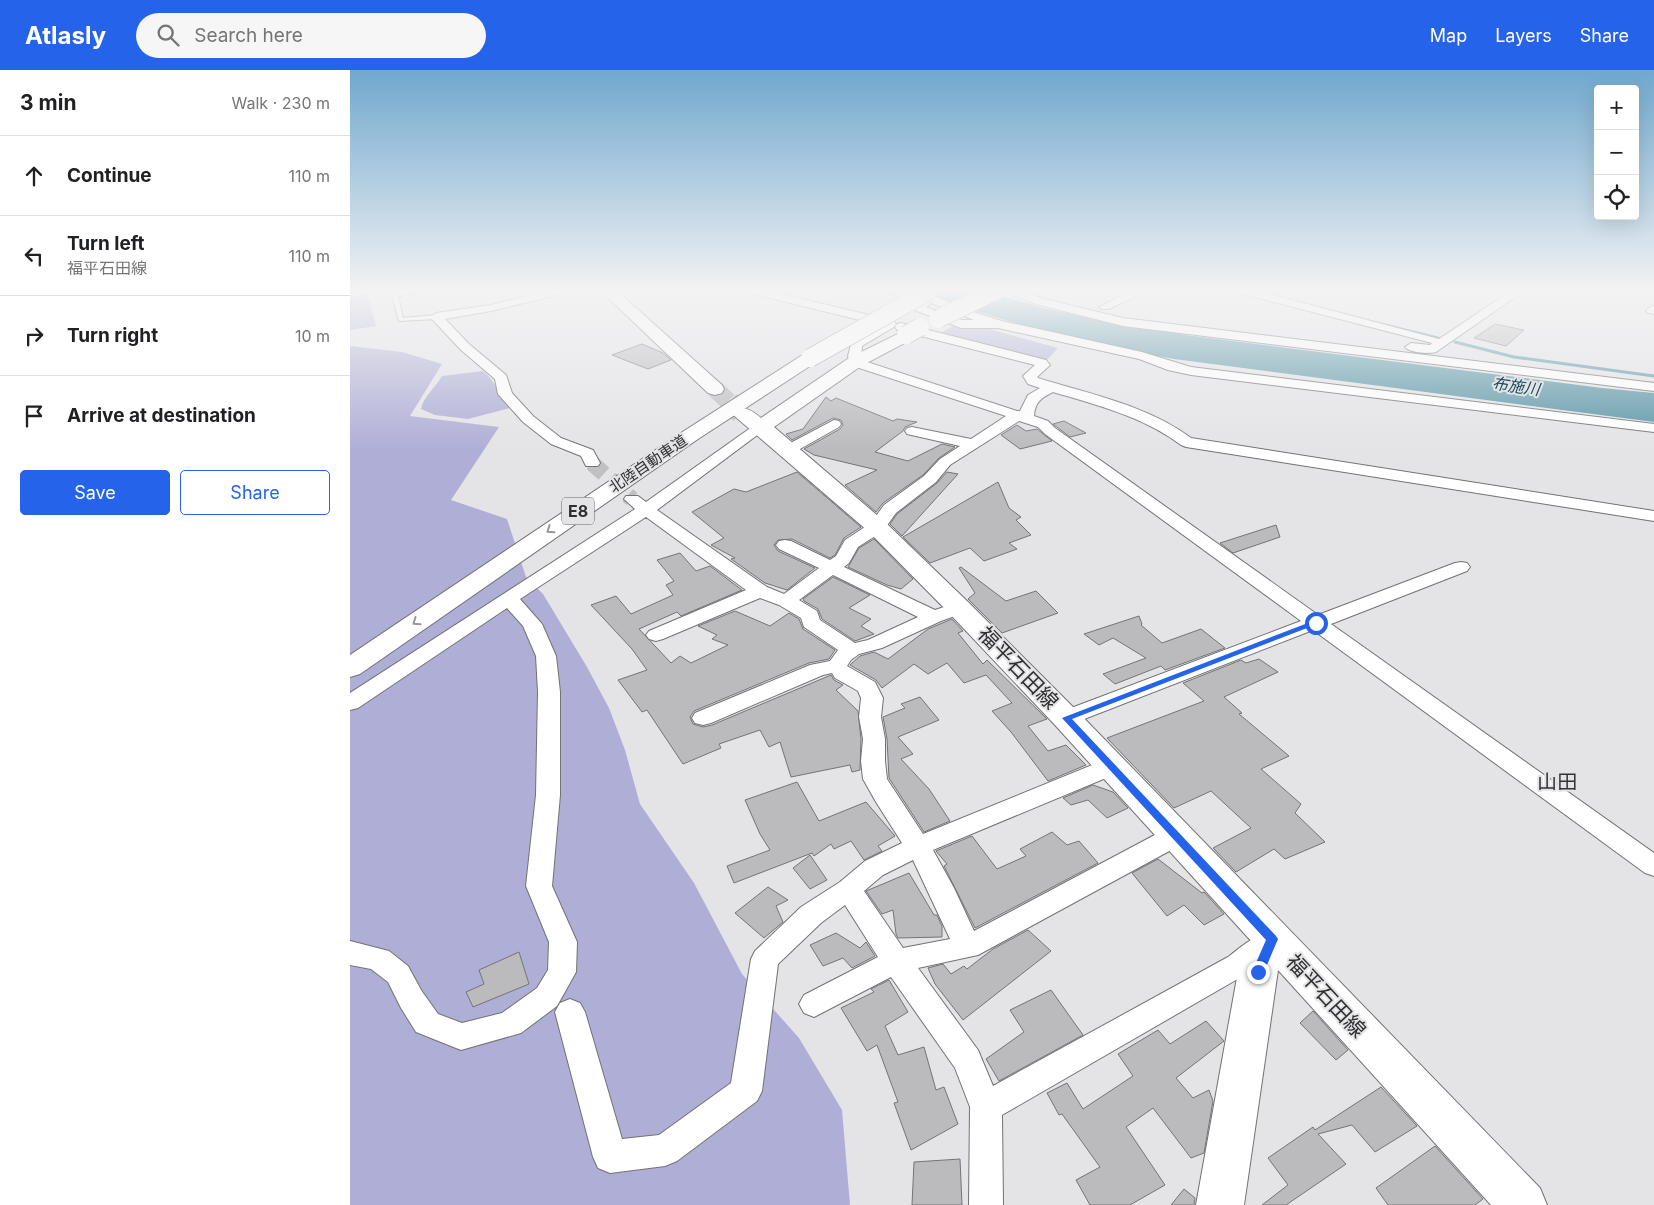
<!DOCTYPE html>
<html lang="en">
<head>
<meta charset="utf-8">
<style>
	body { margin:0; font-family:Inter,"Noto Sans JP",sans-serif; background:#f6f6f6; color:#202124 }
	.controls { position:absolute; right:15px; top:15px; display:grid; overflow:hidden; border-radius:5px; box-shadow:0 5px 20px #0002 }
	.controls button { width:45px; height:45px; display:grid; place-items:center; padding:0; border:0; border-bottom:1px solid #e0e0e0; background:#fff; color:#202124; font:25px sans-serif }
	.stop { position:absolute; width:15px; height:15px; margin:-11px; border:4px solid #2563eb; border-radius:50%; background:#fff }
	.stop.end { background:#2563eb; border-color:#fff; box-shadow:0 1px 5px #0008 }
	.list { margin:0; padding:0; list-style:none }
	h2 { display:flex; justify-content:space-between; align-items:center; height:65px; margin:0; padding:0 20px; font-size:21px }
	h2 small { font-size:16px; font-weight:400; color:#757577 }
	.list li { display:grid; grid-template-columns:32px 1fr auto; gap:15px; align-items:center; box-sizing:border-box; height:80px; padding:0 20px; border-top:1px solid #e0e0e0 }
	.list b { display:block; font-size:19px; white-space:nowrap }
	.list p { margin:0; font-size:16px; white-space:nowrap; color:#757577 }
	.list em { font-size:16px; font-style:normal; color:#757577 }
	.actions { display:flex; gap:10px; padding:15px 20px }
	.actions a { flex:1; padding:11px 0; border:1px solid #2563eb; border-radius:5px; text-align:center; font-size:18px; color:#2563eb }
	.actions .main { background:#2563eb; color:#fff }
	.icon { flex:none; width:28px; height:28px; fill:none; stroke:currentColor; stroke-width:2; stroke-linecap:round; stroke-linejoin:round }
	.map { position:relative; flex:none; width:1304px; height:1135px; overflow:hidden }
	header { display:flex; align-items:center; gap:30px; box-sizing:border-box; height:70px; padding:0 25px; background:#2563eb; color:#fff }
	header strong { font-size:24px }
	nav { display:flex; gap:28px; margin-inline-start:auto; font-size:18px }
	.search { width:350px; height:45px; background:#f6f6f6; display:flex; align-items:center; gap:12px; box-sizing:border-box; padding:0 18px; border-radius:28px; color:#757577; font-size:19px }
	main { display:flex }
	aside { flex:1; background:#fff }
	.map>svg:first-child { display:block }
	.green { fill:#afaed6 }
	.water { fill:#5b96a6 }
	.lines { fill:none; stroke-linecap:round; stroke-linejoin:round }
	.stream { stroke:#5b96a6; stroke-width:3 }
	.building { fill:#bbbabd; stroke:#747476 }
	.street-tunnel { stroke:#c0c0c2; stroke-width:16; stroke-dasharray:16 8; stroke-linecap:butt }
	.secondary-tunnel-far1 { stroke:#c0c0c2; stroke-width:18; stroke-dasharray:18 9; stroke-linecap:butt }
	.secondary-tunnel { stroke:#c0c0c2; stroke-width:22; stroke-dasharray:22 11; stroke-linecap:butt }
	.lane-casing { stroke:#727275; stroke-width:2 }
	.street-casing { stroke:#727275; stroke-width:2 }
	.secondary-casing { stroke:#727275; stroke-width:2 }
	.highway-casing { stroke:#727275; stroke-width:2 }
	.lane { fill:#fff; fill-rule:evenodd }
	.street { fill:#fff; fill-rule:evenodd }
	.secondary { fill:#fff; fill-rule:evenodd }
	.highway { fill:#fff; fill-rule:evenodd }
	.secondary-bridge-casing { stroke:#727275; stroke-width:19; stroke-linecap:butt }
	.highway-bridge-casing { stroke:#727275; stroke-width:19; stroke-linecap:butt }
	.secondary-bridge { stroke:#fff; stroke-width:18 }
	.highway-bridge { stroke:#fff; stroke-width:18 }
	.oneway { stroke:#979798 }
	.route { fill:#2563eb }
	.labels { text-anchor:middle; stroke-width:4; stroke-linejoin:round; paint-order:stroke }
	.far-street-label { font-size:15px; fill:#2f2f30; stroke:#e4e4e7 }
	.far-water-label { font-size:16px; font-style:italic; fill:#184c58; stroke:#e4e4e7 }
	.shield { fill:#e4e4e7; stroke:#656567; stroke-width:1 }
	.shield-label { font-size:16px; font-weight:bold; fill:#2f2f30 }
	.quarter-label { font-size:20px; fill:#343437; stroke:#e4e4e7 }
	.near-street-label { font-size:21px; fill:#2f2f30; stroke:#e4e4e7 }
</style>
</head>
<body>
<header>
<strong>Atlasly</strong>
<div class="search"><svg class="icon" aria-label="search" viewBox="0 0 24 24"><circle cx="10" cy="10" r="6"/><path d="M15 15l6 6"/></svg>Search here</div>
<nav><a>Map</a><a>Layers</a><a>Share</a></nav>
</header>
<main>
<aside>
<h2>3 min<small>Walk · 230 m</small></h2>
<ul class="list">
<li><svg class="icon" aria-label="ahead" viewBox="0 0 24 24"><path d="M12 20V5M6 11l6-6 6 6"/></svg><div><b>Continue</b></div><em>110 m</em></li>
<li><svg class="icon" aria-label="left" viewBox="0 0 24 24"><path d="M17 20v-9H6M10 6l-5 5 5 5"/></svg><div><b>Turn left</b><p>福平石田線</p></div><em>110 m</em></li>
<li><svg class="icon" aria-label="right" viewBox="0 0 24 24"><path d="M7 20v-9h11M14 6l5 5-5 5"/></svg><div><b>Turn right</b></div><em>10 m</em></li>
<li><svg class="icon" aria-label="arrive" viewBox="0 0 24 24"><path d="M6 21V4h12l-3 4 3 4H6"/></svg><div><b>Arrive at destination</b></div></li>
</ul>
<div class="actions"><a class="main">Save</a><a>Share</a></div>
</aside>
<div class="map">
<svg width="1304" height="1135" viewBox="0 0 1304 1135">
	<rect width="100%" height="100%" fill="#e4e4e7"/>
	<path class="green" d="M17,224L26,256L0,260V226Z
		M605,255L639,259L708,278L695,292L589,264Z
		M0,276L52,282L92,294L60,346L149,357L101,430L157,449L176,507L193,524L237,597L259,638L275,680L290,734L344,813L392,904L449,968L492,1040L500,1135H0Z
		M133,301C146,311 149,326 160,338L118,349L85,345L71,339C73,327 86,317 92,306Z"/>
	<path class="water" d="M559,221H637L693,238L760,252L836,265L1252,318L1304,323V352L824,289L722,270Z"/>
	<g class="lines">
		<path class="stream" d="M1027,253L1088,268
			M1105,272L1164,287L1304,306"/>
	</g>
	<path class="building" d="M1145,254L1174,260L1156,276L1124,268Z
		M292,274L313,283L321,290L298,299L262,285Z
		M476,327L481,331L486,328L543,351L547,349L567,352L555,357L553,361L525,382L558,391L592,374L605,377L589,388L573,405L533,433L526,442L495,415L527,400L464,385L454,379L490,359L493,355L491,350L483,348L442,370L436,364L453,359Z
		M714,351L736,363L720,367L703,354Z
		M667,355L676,361L687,359L702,371L670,379L651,365Z
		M447,402L511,457L494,468L485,485L480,488L442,469L428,470L424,475L428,481L465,498L437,520L415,513L381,489L385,488L361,475L374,468L342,442L384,419L396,422Z
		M597,402L608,404L552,466L540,454L547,444L587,413Z
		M648,412L659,438L671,447L666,450L681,465L659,473L667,479L634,491L620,478L580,493L553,467Z
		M926,455L930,467L883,483L870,473Z
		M524,469L563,509L551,519L537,515L498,497L509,478Z
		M330,483L346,501L360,496L392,520L331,546L327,542L289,559L321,593L330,586L341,593L378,575L362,569L367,565L348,556L385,541L420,556L439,543L449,549L453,559L485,580L479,589L459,593L344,641L340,647L343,654L353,657L362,655L481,605L484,610L493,615L486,620L508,641L511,669L510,700L502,702L500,695L441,707L430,672L419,677L410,660L369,674L371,678L333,694L297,640L292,642L268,610L297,600L282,579L241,535L266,526L281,544L323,525L316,515L324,511L307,490Z
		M611,497L656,531L686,521L708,543L652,563L618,529L625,523L609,498Z
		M483,507L520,525L499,538L521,549L511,556L524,564L505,571L472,549L468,539L454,531L453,529Z
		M789,546L792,554L791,555L812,573L851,559L875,578L815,600L811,596L765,614L753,604L796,588L763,568L749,575L734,564Z
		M602,549L613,561L608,563L633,594L637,590L697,649L678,656L698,681L716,675L736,695L698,711L661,662L642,641L662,633L636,605L614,613L597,593L578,604L564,594L532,618L526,610L500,595L510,586L524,582L538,589L578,559Z
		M909,589L928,602L874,627L892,643L889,644L939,686L911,699L951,734L945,743L975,772L935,789L924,779L886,802L863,778L901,758L861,721L824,738L757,668L854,631L833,613L891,590L896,593Z
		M570,627L589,650L548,667L563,684L551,689L579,719L600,751L574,762L539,708L537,669L533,647L555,638L551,634Z
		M447,712L469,751L516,732L545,766L528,776L532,781L514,790L501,771L484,779L481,774L464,786L462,783L384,813L377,796L420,780L410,764L395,730Z
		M743,715L763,722L778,738L757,748L738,730L721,735L713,728Z
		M702,762L717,775L729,771L748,793L625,858L594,796L597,794L586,781L622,766L647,799L676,786L670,779Z
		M460,785L477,810L460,819L443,798Z
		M808,789L852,823L854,822L874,844L854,855L834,835L817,846L782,803Z
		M559,803L584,845H587L592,856V867L548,868L546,864L543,840L532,844L516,821Z
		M418,817L438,830L426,836L433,852L414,868L385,843Z
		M678,860L701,881L613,950L585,914L578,898L593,894L601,904L614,896L617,899L643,879Z
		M486,863L510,878L516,872L525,886L502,898L493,888L473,896L460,875Z
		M169,882L179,914L123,937L116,922L134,914L129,900Z
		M539,910L558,942L535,956L548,985L574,977L586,1020L594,1017L608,1054L561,1080L544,1033L548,1032L527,975L517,981L491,938L524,922L521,919Z
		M701,920L733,965L649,1011L636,989L674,962L660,940Z
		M963,941L998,980L986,990L950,953Z
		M856,951L874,971L826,1008L843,1028L859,1020L863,1031L854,1083L841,1088L803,1038L776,1057L815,1115L780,1135H740L726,1110L750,1097L712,1044L709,1045L697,1023L717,1013L733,1039L783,1006L768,984L808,960L820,974Z
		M1031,1017L1067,1056L1025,1082L1002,1055L968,1064L996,1094L936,1135H912L938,1115L918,1088L963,1057L965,1060Z
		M1085,1076L1133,1129L1125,1135H1038L1026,1118Z
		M610,1089L612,1135H562L564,1092Z
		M834,1119L845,1128L844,1135H821Z"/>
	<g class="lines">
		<path class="street-tunnel" d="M242,393L282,429"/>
		<path class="secondary-tunnel-far1" d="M365,319L380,333"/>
		<path class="secondary-tunnel" d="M379,332L391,343"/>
		<g class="lane-casing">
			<path id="lane" d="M41,221H47L53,248L86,245L89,247L86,249L49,251Z"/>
		</g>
		<g class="street-casing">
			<path id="street" d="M67,221L66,223L45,227L39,224L42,221Z
				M196,221H216L215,223L141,241L95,249L119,274L156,305L162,323L183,346L211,368L243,380L250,393L248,396H236L231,386L201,374L173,352L148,324L145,309L111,280L80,247L86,243L141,235Z
				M399,221H419L544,251L546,254L544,257L512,276L511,290L667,341H670L678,325L690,318L678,314L673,306L685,295L547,260L545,257L547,254L551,253L696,290L700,295L687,307L688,308C739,324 797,335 841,368L1304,441V451L836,377L831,375C794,347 747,335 703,322C691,328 685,332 684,346L698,351L705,358L968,545L1105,493L1111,492L1117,493L1120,497L1117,501L981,554L1304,783V806L1295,803L963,560L724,653L716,655L708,653L705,648L708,643L951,551L695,364L688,357L669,351L600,395L586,412L546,443L533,461L508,477L499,493L494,497L585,540L609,532L616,534L619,538L616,542L591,551L532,578L509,584L501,590L497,596L525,612L533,628L531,647L535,669V691L537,709L573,764L752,691L760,689L768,691L772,697L768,703L583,780L604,818L624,861L816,759L825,757L834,759L838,766L834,773L628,885L568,898L628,980L643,1016L878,887C893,876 906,861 925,867L929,875L925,883L898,903L652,1045L653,1135H619L620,1037L605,998L541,907L464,947L454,943L449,934L454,925L528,887L495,835L471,853L428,894L412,1021L407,1031L327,1091L315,1096L260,1103L248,1098L243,1087L205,942L210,933L220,929L230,933L235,942L272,1069L309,1065L381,1013L401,889L405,881L451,837L490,812L515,791L552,773L526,732L513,709L511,691L513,669L509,647L511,628L508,621L485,608L482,603L473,605L361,653L353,655L345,653L342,648L345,643L460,595L480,591L488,580L454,557L451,548L429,535L410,528L313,569L306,571L299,569L296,565L299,561L396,520L296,447L170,529L192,554L206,586L210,622V725L202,816L227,872L226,902L207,936L171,963L111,980L66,962L51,938L38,912L21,899L0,895V871L39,881L58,896L71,920L88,944L112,953L152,943L187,918L198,900L199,872L176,816L186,725L188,622L186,586L173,556L157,538L8,638L0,640V623L285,439L274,429L276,426H288L296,432L406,354H416L418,357L307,440L417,517L434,524L469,498L429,479L426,475L429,471L435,470L441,471L480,490L486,486L495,470L521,453L534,435L574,406L590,389L610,376L557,364L555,361L557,358L562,357L621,369L656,346L500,295L498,286L502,271L530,255L400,223ZM483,505L568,547L518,570L505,573L470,550L467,541L449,530ZM563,790L600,869L553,878L514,821L533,805Z
				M536,221H552L567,227L557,221H572L620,241L652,251L792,282L841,297L1304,354V362L841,305L818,300L789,289L648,258H611L567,241L565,239L569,236ZM579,232L624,250H612L576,237L580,234Z
				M653,221H670L694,229L773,248L1304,313V321L773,256L686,234Z
				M781,221H796L759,239H751L749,237Z
				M888,221H908L1089,269L1161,221H1174L1086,282C1078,284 1061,283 1055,277L1061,273L1080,275L1082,273L889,223Z
				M1304,236V244L1298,243L1296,241L1300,237Z
				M484,350L489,351L491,354L489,357L443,383H433L430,380L433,377Z"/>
		</g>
		<g class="secondary-casing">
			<path id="secondary" d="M0,221H17L15,224L0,228Z
				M251,221H267L372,315L374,319L372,323L365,325L358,323Z
				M556,260L562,261L564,265L562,269L511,296L424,357L535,452L618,532L727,641L1190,1118L1197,1135H1141L928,900L894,1135H846L888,902L902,872L705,655L600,544L519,462L381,343L384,339C396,336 402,341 411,348L499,288Z"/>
		</g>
		<g class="highway-casing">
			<path id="highway" d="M460,283L466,284L469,288L466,292L348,369L10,604L0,607V585L334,361L454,284Z"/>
		</g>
		<use href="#lane" class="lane"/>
		<use href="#street" class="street"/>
		<use href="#secondary" class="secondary"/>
		<use href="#highway" class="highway"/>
		<g class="secondary-bridge-casing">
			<path id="secondary-bridge" d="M588,249L645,221
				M556,265L570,257"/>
		</g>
		<g class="highway-bridge-casing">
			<path id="highway-bridge" d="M460,288L579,221"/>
		</g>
		<use href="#secondary-bridge" class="secondary-bridge"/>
		<use href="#highway-bridge" class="highway-bridge"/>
	</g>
	<defs><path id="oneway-chevron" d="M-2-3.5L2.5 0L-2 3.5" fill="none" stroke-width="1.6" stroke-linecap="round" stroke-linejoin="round" transform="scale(1.25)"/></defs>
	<g class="oneway">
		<use href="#oneway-chevron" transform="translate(200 460) rotate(146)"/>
		<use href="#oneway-chevron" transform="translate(66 552) rotate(145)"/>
	</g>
	<linearGradient id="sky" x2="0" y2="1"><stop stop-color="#6fa8ce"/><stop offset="0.58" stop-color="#f3f3f4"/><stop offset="1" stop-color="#f3f3f4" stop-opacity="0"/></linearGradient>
	<rect width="1304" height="380" fill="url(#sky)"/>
	<path class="route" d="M963,551L970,553L722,649L926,866L928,869L914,902L912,905H904L902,902L916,870L712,648Z"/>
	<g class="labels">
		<g class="far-street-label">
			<text transform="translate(298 394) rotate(-34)" y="5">北陸自動車道</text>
		</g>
		<g class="far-water-label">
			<text transform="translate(1166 316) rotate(8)" y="6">布施川</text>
		</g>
		<rect class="shield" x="212" y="427.5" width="32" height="27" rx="4"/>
		<g class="shield-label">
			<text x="228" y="447">E8</text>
		</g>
		<g class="quarter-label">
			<text x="1207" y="719">山田</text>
		</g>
		<g class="near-street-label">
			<text transform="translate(668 598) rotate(46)" y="7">福平石田線</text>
			<text transform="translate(976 926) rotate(47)" y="7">福平石田線</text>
		</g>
	</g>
</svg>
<div class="controls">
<button>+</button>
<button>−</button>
<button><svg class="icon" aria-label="locate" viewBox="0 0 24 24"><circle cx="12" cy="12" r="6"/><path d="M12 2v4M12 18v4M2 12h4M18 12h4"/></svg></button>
</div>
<div class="stop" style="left:966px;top:553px"></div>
<div class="stop end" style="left:908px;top:902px"></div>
</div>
</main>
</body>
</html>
